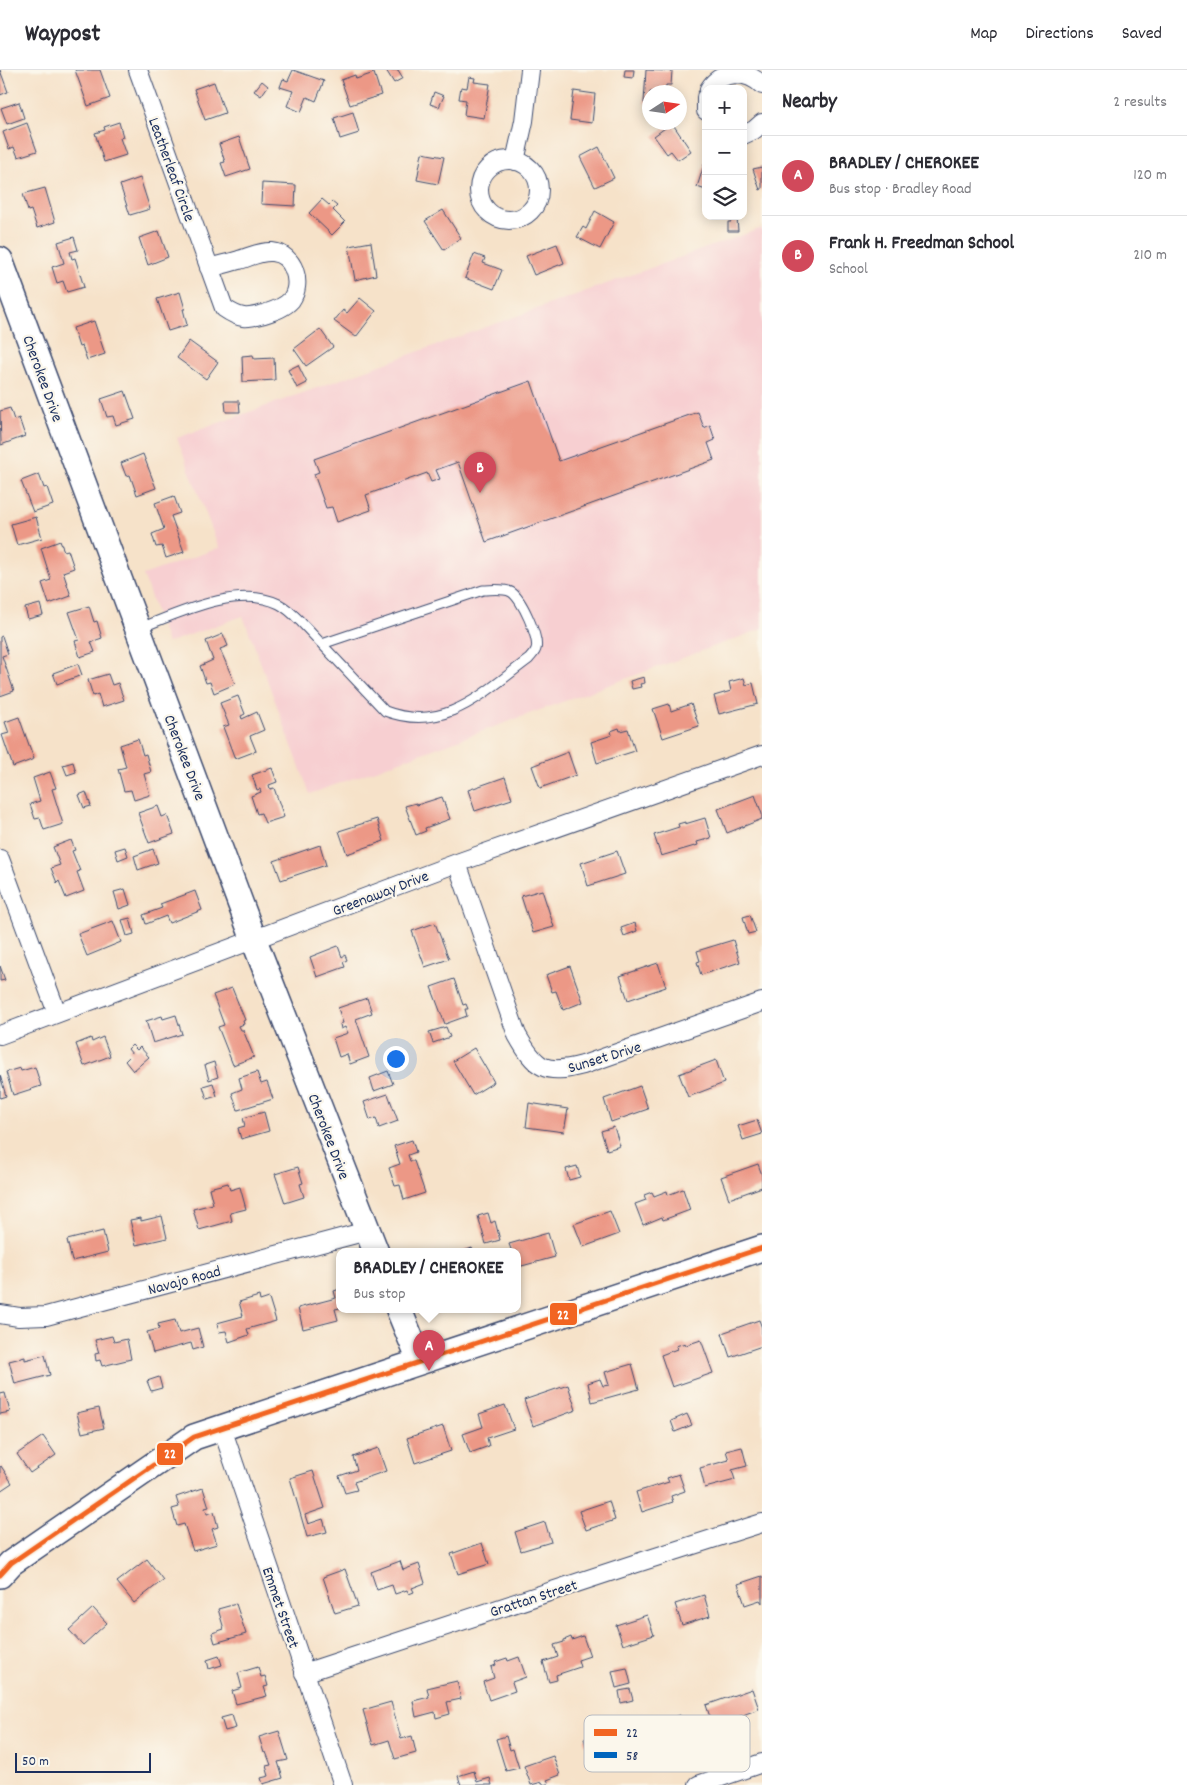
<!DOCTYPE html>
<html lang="en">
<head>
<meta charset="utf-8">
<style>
	body { margin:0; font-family:Dekko,sans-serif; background:#f2f2f3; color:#2b2b33 }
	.controls { position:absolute; right:15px; top:15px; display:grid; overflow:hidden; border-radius:10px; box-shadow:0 2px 12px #0003 }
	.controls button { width:45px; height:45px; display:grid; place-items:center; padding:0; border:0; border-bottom:1px solid #e1e1e2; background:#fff; color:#2b2b33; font:25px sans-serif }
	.compass { position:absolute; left:642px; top:15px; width:45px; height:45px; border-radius:50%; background:#fff; box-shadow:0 2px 12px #0003; rotate:78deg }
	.scale { position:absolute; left:15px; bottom:12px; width:136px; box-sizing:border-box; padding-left:5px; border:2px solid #1b2f5e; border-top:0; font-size:14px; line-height:18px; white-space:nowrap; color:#1b2f5e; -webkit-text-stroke:4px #fbf7ec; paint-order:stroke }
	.you { position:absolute; left:395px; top:988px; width:18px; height:18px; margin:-12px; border:4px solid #fff; border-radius:50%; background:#1a73e8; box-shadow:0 0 0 8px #1a73e833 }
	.badge { display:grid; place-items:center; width:32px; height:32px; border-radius:50%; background:#d1495b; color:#fff; font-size:16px; font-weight:700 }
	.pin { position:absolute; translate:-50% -41px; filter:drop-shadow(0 1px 2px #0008) }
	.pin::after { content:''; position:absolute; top:26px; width:18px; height:15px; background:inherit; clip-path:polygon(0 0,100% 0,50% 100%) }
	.popup { position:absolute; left:336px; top:1178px; width:185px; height:65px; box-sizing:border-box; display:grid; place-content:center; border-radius:10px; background:#fff; filter:drop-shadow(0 1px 4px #0005); font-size:16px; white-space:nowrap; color:#7c7c81 }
	.popup b { font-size:19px; color:#2b2b33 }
	.popup::after { content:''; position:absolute; left:50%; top:100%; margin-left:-10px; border:10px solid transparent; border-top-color:#fff }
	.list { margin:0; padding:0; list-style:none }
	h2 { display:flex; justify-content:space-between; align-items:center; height:65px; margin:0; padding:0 20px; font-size:21px }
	h2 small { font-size:16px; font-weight:400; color:#7c7c81 }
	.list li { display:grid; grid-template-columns:32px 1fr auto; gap:15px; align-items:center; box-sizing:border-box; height:80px; padding:0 20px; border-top:1px solid #e1e1e2 }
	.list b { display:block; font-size:19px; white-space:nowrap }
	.list p { margin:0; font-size:16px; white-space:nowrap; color:#7c7c81 }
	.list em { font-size:16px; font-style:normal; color:#7c7c81 }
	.icon { flex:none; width:28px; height:28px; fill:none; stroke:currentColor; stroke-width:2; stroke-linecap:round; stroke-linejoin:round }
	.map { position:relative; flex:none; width:762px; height:1715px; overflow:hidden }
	header { display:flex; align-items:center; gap:30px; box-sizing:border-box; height:70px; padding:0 25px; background:#fff; border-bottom:1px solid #e1e1e2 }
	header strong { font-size:24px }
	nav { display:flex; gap:28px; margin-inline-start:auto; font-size:18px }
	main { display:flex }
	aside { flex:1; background:#fff }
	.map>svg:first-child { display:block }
	.built { fill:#f7cfd1 }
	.building { fill:#ec9886 }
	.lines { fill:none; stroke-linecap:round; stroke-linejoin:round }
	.lane-casing { stroke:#3c4a6e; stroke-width:11 }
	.street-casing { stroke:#3c4a6e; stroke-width:20 }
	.secondary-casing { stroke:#3c4a6e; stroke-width:28 }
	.lane { stroke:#fff; stroke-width:9 }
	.street { stroke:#fff; stroke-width:18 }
	.secondary { stroke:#fff; stroke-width:25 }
	.bus-1-casing { stroke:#fbf7ec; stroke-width:9 }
	.bus-1 { stroke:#f26522; stroke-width:5 }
	.labels { text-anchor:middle; stroke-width:4.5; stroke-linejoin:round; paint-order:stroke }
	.street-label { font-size:16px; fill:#1b2f5e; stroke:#fbf7ec }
	.key { fill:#fbf7ec; stroke:#b8bbc1; stroke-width:1 }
	.key-label { font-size:14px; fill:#1b2f5e }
	.line-badge { stroke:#fbf7ec; stroke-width:2 }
	.badge-label { font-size:14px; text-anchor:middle; font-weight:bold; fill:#fff }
</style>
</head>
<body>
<header>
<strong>Waypost</strong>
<nav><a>Map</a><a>Directions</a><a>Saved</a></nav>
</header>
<main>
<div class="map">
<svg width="762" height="1715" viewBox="0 0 762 1715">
	<rect width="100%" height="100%" fill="#fbf7ec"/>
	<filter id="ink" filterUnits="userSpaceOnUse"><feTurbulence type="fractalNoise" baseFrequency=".02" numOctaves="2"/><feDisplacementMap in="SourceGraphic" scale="10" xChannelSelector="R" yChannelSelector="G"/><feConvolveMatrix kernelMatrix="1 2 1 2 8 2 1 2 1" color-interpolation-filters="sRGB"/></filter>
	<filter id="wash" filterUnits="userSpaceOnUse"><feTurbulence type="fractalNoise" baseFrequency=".0096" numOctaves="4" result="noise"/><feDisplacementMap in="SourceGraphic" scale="20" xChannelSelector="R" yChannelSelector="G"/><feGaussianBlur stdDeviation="1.12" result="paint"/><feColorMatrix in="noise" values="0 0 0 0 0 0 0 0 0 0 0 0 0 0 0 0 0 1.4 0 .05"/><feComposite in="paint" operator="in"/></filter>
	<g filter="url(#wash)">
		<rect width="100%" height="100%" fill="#f6e2c9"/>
		<path class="built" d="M762,158V559L310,724L243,546L167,573L143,505L219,478L177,368Z"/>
		<g id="blocks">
			<path class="building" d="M0,0L8,22L0,25Z
				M75,0H100L110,28L88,36Z
				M293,0L324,11L316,31L307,27L301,42L287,36L293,21L280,17L283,9L288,11Z
				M386,0H398L403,8L394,13Z
				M625,0H634L633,8L624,7Z
				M646,0L672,1L671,15H666L665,22H650V33H644Z
				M374,3L381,25L350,35L341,10L355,5L356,9Z
				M469,7L475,8L474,12L490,14L484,48L464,45L466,30L459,29L461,17L467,18Z
				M262,11L268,16L261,26L254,21Z
				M214,12L225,43L205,50L194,19Z
				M574,21L595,24L592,53L570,50Z
				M434,22L444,26L439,37L430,34Z
				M19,32L24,48L7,54L1,38Z
				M353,42L359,63L340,69L334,48Z
				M119,52L123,67L120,68L126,85L104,92L95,63L105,60L104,57Z
				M27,53L37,81L18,87L14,77L9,79L3,62Z
				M672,53L691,81L678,90L671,81L667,84L654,66Z
				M239,67L250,99L226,107L221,93L225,92L219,74Z
				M599,77L614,108L595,117L580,87Z
				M422,83L444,87L438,114L417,110Z
				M706,89V120L697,117Z
				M762,97V119L760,120L753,99Z
				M140,108L150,139L130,145L120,115Z
				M262,113L296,115L295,136L261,134Z
				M45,118L55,152L37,158L31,140L28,141L23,124Z
				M322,129L329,135L332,132L337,136L333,140L345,152L332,165L309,143Z
				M443,140L461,168L444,180L425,151Z
				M595,141L614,152L600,179L577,167L583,157L586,159Z
				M731,148H737L738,161H728V152H731Z
				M159,161L168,187L148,195L139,168Z
				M74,167L78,180L70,182L72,189L75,188L84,217L67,222L63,211L57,213L52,197L64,193L58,172Z
				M371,172L376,205L355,210L349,176Z
				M557,174L564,193L534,205L526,186Z
				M474,184L485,188L483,193L502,200L494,219L465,208Z
				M180,222L185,239H183L187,255L168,261L157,229Z
				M360,228L376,241L356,267L334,251L343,240L347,243Z
				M94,251L105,284L87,290L82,276L79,277L73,258Z
				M320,259L333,277L306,296L294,279Z
				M189,271L218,292L206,309L177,288Z
				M253,285L254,289L274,288L275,310L243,312L242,286Z
				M298,295L307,313L297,318L288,300Z
				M531,311L559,391L698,342L704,358L710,355L715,370L708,373L714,390L486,472L458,392L436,400L440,409L431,412L427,403L366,425L371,440L337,452L332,437L326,438L314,404L319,402L314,389Z
				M125,321L135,349L116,355L113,346L107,347L101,329Z
				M225,331H239L240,342H226Z
				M10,338L14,350L19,348L25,366L1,375L0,341Z
				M143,384L156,418L137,425L130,405L126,406L121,393Z
				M39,404L44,418L47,417L53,435L33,442L21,411Z
				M174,426L180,443L171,446L184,482L166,488L162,476L156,477L152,464L164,459L155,433Z
				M36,447L42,468L17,475L11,454Z
				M60,471L64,481L68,480L74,498L63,502L71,526L49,534L42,513L51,510L41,478Z
				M40,534L43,545L28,549L25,538Z
				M89,536L94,552L97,551L102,568L91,572L95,582L80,587L75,571L79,570L69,542Z
				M223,564L228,576L220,579L235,614L214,623L210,612L206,613L200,596L213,590L206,571Z
				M2,566L8,584L2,586L14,621L0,626V567Z
				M78,594L82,605L57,614L53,603Z
				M108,604L112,615L118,613L124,630L102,637L98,624L93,626L88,610Z
				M644,607L645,613L640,614L641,617L632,619L630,611Z
				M744,608L746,615L753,613L758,634L719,644L714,626L731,621L729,612Z
				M238,626L245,644L241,646L242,649L257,642L264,660L250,666L256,681L235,689L223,657L229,655L220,633Z
				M669,634L671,641L691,634L699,656L663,668L653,639Z
				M19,647L34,689L13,697L2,665L9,663L5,652Z
				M619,658L620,661L628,659L635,681L597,693L591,672L612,665L611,661Z
				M138,669L143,685L146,684L151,702L144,704L150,725L134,730L131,720L124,721L118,699L126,697L120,675Z
				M568,682L576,705L540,718L532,696Z
				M73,692L76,702L67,705L63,695Z
				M272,698L277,712L269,715L270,719L274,718L284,747L265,753L261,743L257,744L251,726L261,722L260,719L257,720L252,705Z
				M50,702L56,718L52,719L63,754L44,760L40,748L35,749L30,734L40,731L33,708Z
				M505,707L512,729L475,741L468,720Z
				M86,722L91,736L84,738L79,725Z
				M755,725L762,744V749L727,763L718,739Z
				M442,727L450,749L425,758L426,761L416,765L405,736L416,733L417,735Z
				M158,736L162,747L167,745L174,764L149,773L138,743Z
				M705,748L711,768L697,772L698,775L661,786L654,765L679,757L678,754L685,752V754Z
				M377,749L384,771L347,784L339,761Z
				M71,770L75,780L72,781L80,801L77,802L84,821L66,828L59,811L57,813L51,798L60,795L53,777Z
				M320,775L326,795L281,810L274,791Z
				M125,777L128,786L118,790L115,780Z
				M153,779L158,793L138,800L134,786Z
				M617,781L625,804L588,816L581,793Z
				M125,819L130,835L119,839L114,822Z
				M542,820L554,857L533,863L521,826Z
				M195,821L202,840L169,853L166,846L146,854L143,845L162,838L160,834Z
				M750,845L756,862L748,864L743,847Z
				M130,848L134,864L127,866L122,850Z
				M113,851L121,872L87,886L78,864Z
				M435,853L449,889L425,897L412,861Z
				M635,853L637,861L624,866L621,858Z
				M733,870L740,892L701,905L697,892L700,891L697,881Z
				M338,876L342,887L345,885L347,890L343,892L345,897L317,907L310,887Z
				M658,893L666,917L628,930L620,906Z
				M0,896L5,910L0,911Z
				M570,896L583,932L563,940L556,921L552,922L546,905Z
				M454,909L463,935L466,934L468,939H465L467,946L445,954L431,917Z
				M232,918L245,950L243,951L244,954L239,956L241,960H243L254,987L233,995L218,957L224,955L213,925Z
				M367,928L372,943L356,949L369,987L350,994L347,984L339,987L333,968L348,963L345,957L341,959L340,954L343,953L338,938Z
				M176,945L182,964L153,973L146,951L162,946L163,949Z
				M446,957L450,967L433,973L429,962Z
				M103,967L110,986L84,996L76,974L91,968L92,972Z
				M132,975L137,980L140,977L149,987L133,1001L125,991L132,984L128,979Z
				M474,978L494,1012L473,1025L453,991Z
				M716,990L724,1013L688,1027L679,1004Z
				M214,992L218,1007L209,1010L205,995Z
				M35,997L41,1016L13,1025L6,1002L20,998L21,1001Z
				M388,1001L393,1014L374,1021L370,1008Z
				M257,1002L261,1014L267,1012L273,1029L238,1040L232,1023L242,1019L239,1008Z
				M0,1005L6,1026L0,1028Z
				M213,1013L217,1026L207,1029L203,1016Z
				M640,1016L648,1039L611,1052L604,1029Z
				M388,1024L398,1051L379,1058L376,1048L370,1050L364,1032Z
				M529,1033L568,1039L564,1062L526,1057Z
				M264,1042L269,1061L241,1069L238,1058L245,1056L243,1048Z
				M757,1050L762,1064L743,1070L738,1056Z
				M614,1057L620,1076L607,1080L601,1061Z
				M412,1070L416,1082L408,1085L410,1091H414L425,1123L404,1130L400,1115L395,1116L389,1098L400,1094L394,1076Z
				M758,1094L762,1105V1117L729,1129L721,1107Z
				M577,1096L580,1107L569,1110L566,1099Z
				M298,1097L303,1113L300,1114L304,1127L285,1133L275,1104Z
				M228,1113L230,1120L240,1117L246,1139L230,1143L232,1151L199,1160L193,1139L213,1134L209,1118Z
				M683,1119L690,1140L663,1150L662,1147L643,1155L635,1134L646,1130L644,1125L652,1122L654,1126L667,1121L668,1125Z
				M610,1141L619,1164L583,1177L574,1154Z
				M488,1143L491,1153L495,1151L500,1170L486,1174L478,1146Z
				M162,1146L167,1168L136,1175L130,1150L141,1148V1151Z
				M103,1161L108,1182L72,1191L67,1170Z
				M548,1163L555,1187L518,1197V1182H512L509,1174Z
				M472,1178L474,1182H461Z
				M340,1219V1238L335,1239L338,1250L303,1259L298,1238L336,1228L334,1221Z
				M259,1226L260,1231L269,1228L276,1251L247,1259L249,1265L229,1272L226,1261L219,1262L217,1253L243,1246L239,1232Z
				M175,1250L179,1263L198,1258L203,1277L193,1280L191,1273L153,1283L147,1262L159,1259L158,1254Z
				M759,1250L762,1258V1276L730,1287L722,1263Z
				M112,1266L114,1272L127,1269L131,1289L102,1296L100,1290L96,1291L95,1284L99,1283L95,1270Z
				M701,1270L713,1303L672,1317L661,1285L677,1279L676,1276L685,1273L686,1275Z
				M45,1285L50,1305L15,1314L9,1291L25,1287V1290Z
				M632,1294L639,1319L592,1332L588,1313L600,1309L603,1316L609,1315L605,1302Z
				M159,1307L162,1318L151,1321L147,1311Z
				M568,1315L576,1340L533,1356L524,1330Z
				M5,1323L10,1342L0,1344V1324Z
				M505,1335L514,1359L487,1368L489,1376L470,1383L463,1364L483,1357L479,1344Z
				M99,1338L104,1358L82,1363L77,1343Z
				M687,1344L692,1355L675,1362L671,1351Z
				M443,1356L451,1381L415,1393L407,1368Z
				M43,1366L56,1385L30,1403L17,1384Z
				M742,1377L747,1396L732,1400L735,1410L705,1418L700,1398L729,1390L726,1381Z
				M378,1378L386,1401L354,1412L357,1420L345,1423L339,1406L357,1400L353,1387Z
				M1,1396L12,1413L0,1421V1397Z
				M313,1401L325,1438L305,1445L308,1454L323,1449L327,1462L307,1467L290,1408Z
				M679,1404L685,1421L671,1426L673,1432L642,1442L636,1422L669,1412L667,1408Z
				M203,1418L209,1437L205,1438L207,1444L214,1442L218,1457L212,1459L217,1474L193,1481L184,1454L177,1456L172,1439L179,1437L176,1427Z
				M609,1431L615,1450L586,1460L579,1441Z
				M545,1452L551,1472L521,1481L515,1462Z
				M482,1473L489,1494L458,1504L451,1484Z
				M147,1489L163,1510L134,1533L117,1512Z
				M400,1491L403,1500L419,1494L425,1513L412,1518L414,1522L409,1524L407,1520L395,1524L392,1515L377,1520L371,1502Z
				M345,1499L358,1536L335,1543L323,1507Z
				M762,1506V1533L760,1530L745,1535L738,1514Z
				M704,1525L710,1546L682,1555L675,1534Z
				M236,1534L246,1564L215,1573L212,1563L224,1559L218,1539Z
				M93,1538L107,1553L83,1575L69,1560Z
				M647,1545L654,1565L623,1575L616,1555Z
				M583,1566L590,1586L578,1590L580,1597L556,1605L557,1610L549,1612L543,1592L558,1587L554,1575L564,1572V1570L571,1567L572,1570Z
				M219,1586L222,1595L209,1599L207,1590Z
				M519,1587L526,1607L512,1612L515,1621L489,1630L483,1612L494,1608L491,1597L496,1595L495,1592L507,1588L508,1591Z
				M258,1597L261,1607L265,1606L268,1616L264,1617L267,1626L236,1634L232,1621L242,1618L238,1603Z
				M627,1598L631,1614L616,1618L612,1601Z
				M457,1611L461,1629L447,1632L450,1644L436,1648L435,1642L416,1647L413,1631L429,1627L427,1618Z
				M630,1619L633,1630L621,1633L619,1621Z
				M752,1619L759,1639L713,1656L706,1635Z
				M391,1632L401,1669L412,1666L416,1683L395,1689L389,1670L373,1675L363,1640Z
				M232,1645L236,1658L225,1661L221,1648Z
				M680,1645L686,1665L658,1673L652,1653Z
				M279,1661L288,1690L278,1692L283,1708L263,1714L261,1708L269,1706L266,1696L271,1695L266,1682L264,1683L259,1667Z
				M604,1663L607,1672L618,1669L623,1686L593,1696L584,1669Z
				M506,1666L510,1680L513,1679L519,1698L506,1701L496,1669Z
				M553,1686L560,1705L547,1710L549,1713L544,1715L542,1712L531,1715L524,1696Z
				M474,1701L477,1712L490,1708L492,1715H461L458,1706Z"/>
		</g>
	</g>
	<g filter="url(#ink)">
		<use href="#blocks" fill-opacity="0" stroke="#3c4a6e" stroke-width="1"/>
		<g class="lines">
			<g class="lane-casing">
				<path id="lane" d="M140,558C179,543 238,514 279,534C287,538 294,545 300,551L385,641C445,664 484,622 529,589C531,586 535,583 536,579C540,569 521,527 511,522C503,518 492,520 483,520L322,574"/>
			</g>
			<g class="street-casing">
				<path id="street" d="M138,0L224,238C240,249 246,249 264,244C273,241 284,238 291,230C303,213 294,184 272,182C260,181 250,187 239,190C229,193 219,195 209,198
					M709,19C721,0 747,0 762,15
					M706,27V41
					M743,65L754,60L762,53
					M479 120a30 30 0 1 1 60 0a30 30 0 1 1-60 0Z
					M515,91L524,51L530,0
					M0,789L57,943
					M457,793L517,965C536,999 545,1005 583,995L762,932
					M0,965L457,793L762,685
					M0,1244L19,1247L46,1246L367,1161
					M222,1358L343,1715
					M304,1603L634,1494L762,1453
					M698,1715L762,1693"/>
			</g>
			<g class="secondary-casing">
				<path id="secondary" d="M0,190L254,870L376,1182
					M399,1240L420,1291
					M0,1505L11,1493L194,1367L762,1178"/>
			</g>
			<use href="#lane" class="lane"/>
			<use href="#street" class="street"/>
			<use href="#secondary" class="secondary"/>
			<g class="bus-1-casing">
				<path id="bus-1" d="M0,1505L11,1493L194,1367L762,1178"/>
			</g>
			<use href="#bus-1" class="bus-1"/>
		</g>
	</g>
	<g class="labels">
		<g class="street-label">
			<text transform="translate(173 99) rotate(70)" y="6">Leatherleaf Circle</text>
			<text transform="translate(44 308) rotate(70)" y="6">Cherokee Drive</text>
			<text transform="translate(186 687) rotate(69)" y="6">Cherokee Drive</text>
			<text transform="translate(380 822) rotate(-21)" y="6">Greenaway Drive</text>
			<text transform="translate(604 986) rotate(-17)" y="6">Sunset Drive</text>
			<text transform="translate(330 1066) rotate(69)" y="6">Cherokee Drive</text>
			<text transform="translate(184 1209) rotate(-15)" y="6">Navajo Road</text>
			<text transform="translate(533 1527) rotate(-18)" y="6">Grattan Street</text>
			<text transform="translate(282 1537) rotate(71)" y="6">Emmet Street</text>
		</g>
	</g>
	<rect x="584" y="1645" width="166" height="57" rx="8" class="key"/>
	<rect x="594" y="1659" width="23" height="7" fill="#f26522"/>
	<rect x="594" y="1682" width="23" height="6" fill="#0065bd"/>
	<g class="key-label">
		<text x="626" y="1667">22</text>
		<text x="626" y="1690">58</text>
	</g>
	<g class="line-badge">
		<rect x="549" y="1232" width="29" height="24" rx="5" fill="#f26522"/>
		<rect x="156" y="1372" width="28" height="24" rx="5" fill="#f26522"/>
	</g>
	<g class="badge-label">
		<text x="563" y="1249">22</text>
		<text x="170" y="1388">22</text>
	</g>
</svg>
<div class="controls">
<button>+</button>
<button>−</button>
<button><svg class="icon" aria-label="layers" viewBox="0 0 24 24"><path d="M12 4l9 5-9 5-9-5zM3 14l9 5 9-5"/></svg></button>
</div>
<svg class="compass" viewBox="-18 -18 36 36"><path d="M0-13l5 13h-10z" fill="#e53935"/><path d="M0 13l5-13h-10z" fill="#7c7c81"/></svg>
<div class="scale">50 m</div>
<div class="you"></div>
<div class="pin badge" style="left:429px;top:1301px">A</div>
<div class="popup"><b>BRADLEY / CHEROKEE</b>Bus stop</div>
<div class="pin badge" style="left:480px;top:423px">B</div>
</div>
<aside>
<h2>Nearby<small>2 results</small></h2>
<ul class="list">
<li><span class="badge">A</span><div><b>BRADLEY / CHEROKEE</b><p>Bus stop · Bradley Road</p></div><em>120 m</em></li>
<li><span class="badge">B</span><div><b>Frank H. Freedman School</b><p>School</p></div><em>210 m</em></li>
</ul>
</aside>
</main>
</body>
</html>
